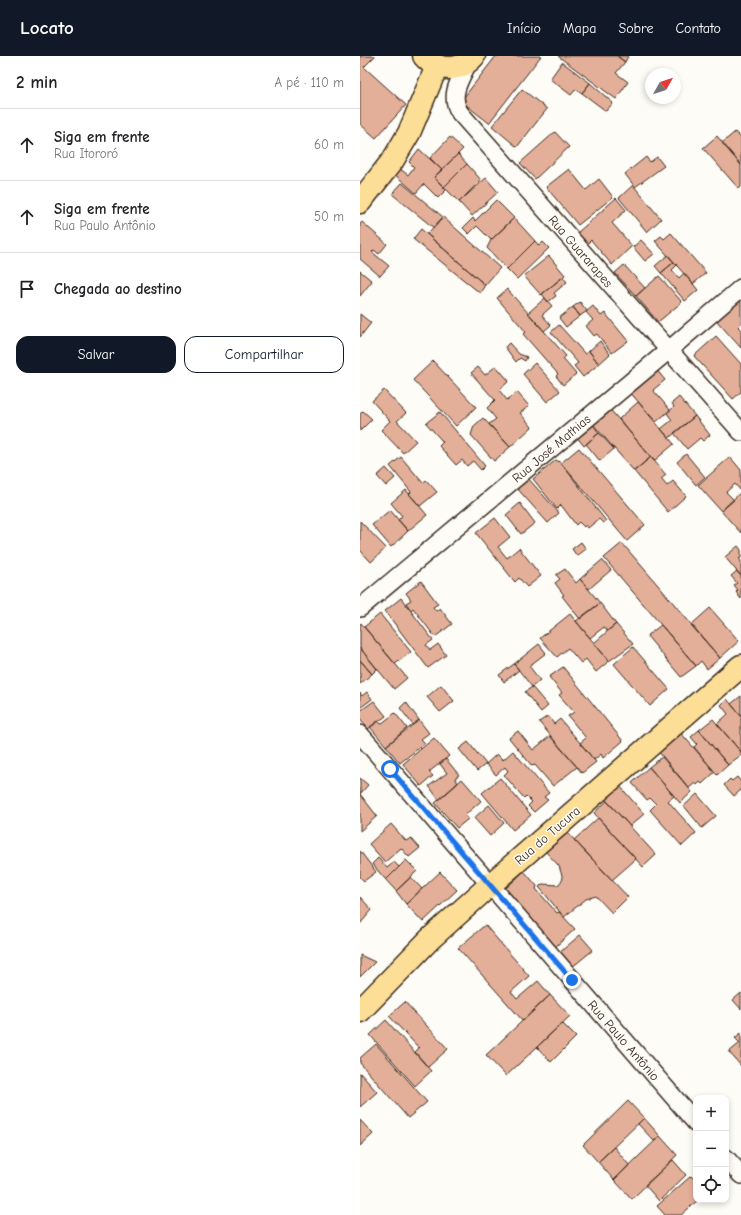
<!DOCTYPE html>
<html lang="pt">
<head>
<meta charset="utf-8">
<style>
	body { margin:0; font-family:"Comic Neue",sans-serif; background:#f2f2f2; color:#202124 }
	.controls { position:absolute; right:12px; bottom:12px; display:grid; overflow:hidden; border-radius:8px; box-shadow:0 2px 6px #0003 }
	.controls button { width:36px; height:36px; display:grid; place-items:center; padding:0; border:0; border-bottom:1px solid #e0e0e0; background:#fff; color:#202124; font:20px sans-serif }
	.compass { position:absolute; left:285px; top:12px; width:36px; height:36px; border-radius:50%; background:#fff; box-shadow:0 2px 6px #0003; rotate:51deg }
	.stop { position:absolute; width:12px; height:12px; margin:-9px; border:3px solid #1a73e8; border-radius:50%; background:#fff }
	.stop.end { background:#1a73e8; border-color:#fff; box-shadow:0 1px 4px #0008 }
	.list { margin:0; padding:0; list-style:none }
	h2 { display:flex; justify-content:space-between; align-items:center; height:52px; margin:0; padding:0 16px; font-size:17px }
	h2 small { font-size:13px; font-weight:400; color:#757577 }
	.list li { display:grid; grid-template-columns:26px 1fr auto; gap:12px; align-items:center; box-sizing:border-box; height:72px; padding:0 16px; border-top:1px solid #e0e0e0 }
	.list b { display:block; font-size:15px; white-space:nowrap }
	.list p { margin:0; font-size:13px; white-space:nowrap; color:#757577 }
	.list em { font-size:13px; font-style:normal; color:#757577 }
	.actions { display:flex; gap:8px; padding:12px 16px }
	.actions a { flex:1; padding:9px 0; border:1px solid #111827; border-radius:12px; text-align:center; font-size:14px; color:#111827 }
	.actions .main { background:#111827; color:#fff }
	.icon { flex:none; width:22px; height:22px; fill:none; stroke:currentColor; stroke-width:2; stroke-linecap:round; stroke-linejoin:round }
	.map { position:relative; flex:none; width:381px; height:1159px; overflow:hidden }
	header { display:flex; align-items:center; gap:24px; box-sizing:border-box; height:56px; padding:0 20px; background:#111827; color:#fff }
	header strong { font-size:19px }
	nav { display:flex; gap:22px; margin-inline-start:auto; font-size:14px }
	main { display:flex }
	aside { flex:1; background:#fff }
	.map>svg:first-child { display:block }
	.building { fill:#e4af99; stroke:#3b2a1e }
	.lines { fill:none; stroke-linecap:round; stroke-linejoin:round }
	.minor-casing { stroke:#3b2a1e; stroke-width:20 }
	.major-casing { stroke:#3b2a1e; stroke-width:25 }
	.minor { stroke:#fdfcf7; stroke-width:17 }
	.major { stroke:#fcde96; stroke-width:22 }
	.route { stroke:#1a73e8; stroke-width:5 }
	.labels { text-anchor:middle; stroke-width:3; stroke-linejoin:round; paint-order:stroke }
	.street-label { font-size:13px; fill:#3b2a1e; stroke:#fdfcf7 }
</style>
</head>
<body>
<header>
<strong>Locato</strong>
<nav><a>Início</a><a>Mapa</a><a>Sobre</a><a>Contato</a></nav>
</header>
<main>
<aside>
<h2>2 min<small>A pé · 110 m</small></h2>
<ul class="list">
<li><svg class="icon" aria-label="ahead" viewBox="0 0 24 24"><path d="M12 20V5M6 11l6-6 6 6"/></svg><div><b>Siga em frente</b><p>Rua Itororó</p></div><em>60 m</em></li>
<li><svg class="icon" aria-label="ahead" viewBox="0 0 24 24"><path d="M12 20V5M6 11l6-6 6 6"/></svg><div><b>Siga em frente</b><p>Rua Paulo Antônio</p></div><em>50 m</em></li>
<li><svg class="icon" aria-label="arrive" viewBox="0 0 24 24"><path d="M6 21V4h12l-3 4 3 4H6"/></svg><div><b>Chegada ao destino</b></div></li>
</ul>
<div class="actions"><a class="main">Salvar</a><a>Compartilhar</a></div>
</aside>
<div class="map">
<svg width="381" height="1159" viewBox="0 0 381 1159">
	<rect width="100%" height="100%" fill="#fdfcf7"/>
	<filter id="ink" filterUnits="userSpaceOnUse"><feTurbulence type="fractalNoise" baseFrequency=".025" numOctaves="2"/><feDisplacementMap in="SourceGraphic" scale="8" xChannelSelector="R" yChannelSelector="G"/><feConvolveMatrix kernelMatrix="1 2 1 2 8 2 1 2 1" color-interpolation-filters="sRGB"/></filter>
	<g filter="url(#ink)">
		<path class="building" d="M0,0H15L4,11L46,49L16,82L0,68Z
			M136,0H181L129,67L101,45Z
			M198,0H257L265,6L256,17L268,26L256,43Z
			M257,0H268L265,6Z
			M202,6L230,27L222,37L216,33L211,39L190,23Z
			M230,27L253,47L246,55L222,37Z
			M162,33L187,53L157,91L132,70Z
			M195,76L209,91L175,123L160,107Z
			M375,76L381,82V109L362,87Z
			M357,80L381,109V131L379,133L343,92Z
			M90,81L103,93L82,114L70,102Z
			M59,93L82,114L74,121L86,134L78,142L64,128L56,137L34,118L39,112L48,119L54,111L49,106Z
			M98,98L107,108L84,131L74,121Z
			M286,101L290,106L297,101L304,110L275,131L265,118Z
			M107,108L121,124L99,146L84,131Z
			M209,113L226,134L239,123L253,141L218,169L186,131Z
			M126,122L138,136L112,160L99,146Z
			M42,127L83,161L74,172L32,138Z
			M273,129L301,163L287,176L259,142Z
			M256,142L266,154L252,167L272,190L252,209L231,184L226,189L216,178Z
			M136,144L154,162L131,184L117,170L109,178L103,172L113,162L115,165Z
			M83,161L140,212L125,229L67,178Z
			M154,162L175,185L147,213L127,192L131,184Z
			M2,166L27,188L19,198L14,194L12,196L29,210L20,220L0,203V168Z
			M61,173L125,229L120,237L53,183Z
			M311,177L346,217L333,228L295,185L301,180L304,183Z
			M281,184L294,198L285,205L273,191Z
			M175,185L179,190L183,186L189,192L157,223L147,213Z
			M308,199L314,206L301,217L295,210Z
			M189,200L205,219L181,239L164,220Z
			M314,206L317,209L312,214L319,222L324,217L338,234L325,245L301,217Z
			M264,209L285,232L276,240L255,217Z
			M0,215L12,225L0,240Z
			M299,220L322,246L298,266L276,240Z
			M203,221L207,226L194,237L196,240L188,246L182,238Z
			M147,233L206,300L203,303L216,318L203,329L196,320L198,318L163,278L166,276L137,242Z
			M381,241V268L378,271L381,274V292L356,264Z
			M185,242L192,250L182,259L191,269L184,275L168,257Z
			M220,246L227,255L220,260L213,251Z
			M233,250L241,260L245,257L268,285L252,297L237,278L234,280L226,270L233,264L226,256Z
			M213,251L220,260L206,271L199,262Z
			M0,258L11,267L0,281Z
			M199,269L225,298L229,295L239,308L223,321L214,310L218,307L191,276Z
			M356,280L381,308V336L373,343L334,300Z
			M240,285L250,298L239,308L229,295Z
			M149,287L159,298L167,301L165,305L160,302L156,306L145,291Z
			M73,305L116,351L96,370L53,324Z
			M175,307L200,335L187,346L163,318Z
			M136,310L149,325L139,334L147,344L157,336L169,350L160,357L172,371L150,391L129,368L136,363L127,352L135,344L111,317L118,311L125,319Z
			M295,312L305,324L293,334L310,354L296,366L268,334Z
			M24,334L46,357L37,365L56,385L43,397L21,374L30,365L12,345Z
			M319,341L335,360L309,382L301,373L312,364L307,357L314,351L312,347Z
			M278,346L314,388L294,405L259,363Z
			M248,351L291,401L274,415L231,366Z
			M3,355L12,363L0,375V358Z
			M80,356L125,410L121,414L113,405L107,410L102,404L96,409L79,390L83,386L66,367Z
			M335,360L350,379L343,385L340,382L327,393L314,377Z
			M123,362L150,391L134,405L111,379L114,370Z
			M231,366L239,377L224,390L215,379Z
			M239,377L254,393L240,405L226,388Z
			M219,392L285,469L267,485L201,407Z
			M326,398L345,421L336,429L317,406Z
			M41,401L63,427L66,424L77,436L60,450L49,438L51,436L30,410Z
			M291,401L306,419L301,423L307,430L313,425L326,440L308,456L274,415Z
			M370,401L381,414V435L375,428L366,436L374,444L361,455L338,429Z
			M196,404L201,407L246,465L243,467L239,463L228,472L226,469L224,471L219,466L216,469L201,449L197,453L173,423Z
			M26,412L35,422L26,430L17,420Z
			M166,420L199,457L188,467L155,430Z
			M46,434L67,459L48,475L38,464L42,460L31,447Z
			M381,436V477L361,455Z
			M160,447L175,467L161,478L146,459Z
			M30,454L48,475L31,491L12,469Z
			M135,462L150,481L138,491L147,502L159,492L181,520L167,531L159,522L155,526L116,477Z
			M0,465L26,492L11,506L0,494Z
			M221,486L226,493L217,500L212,493Z
			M262,487L360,602L347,613L341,605L336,610L244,502Z
			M378,490L381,494V502L379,503L381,505V518L380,519L365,501Z
			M242,504L251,514L229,533L220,523Z
			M205,513L216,527L220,523L240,547L220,563L202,540L204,539L195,527L200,523L196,519Z
			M377,515L381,520V543L376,536L378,534L374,529L377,527L371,520Z
			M61,525L78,548L73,551L76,555L80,552L92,568L75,581L53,552L51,554L46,547L51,544L46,537Z
			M41,542L73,584L66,589L70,594L78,588L86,599L68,612L25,555Z
			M240,547L256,568L247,575L244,571L230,582L216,565Z
			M350,552L379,585L360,602L331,569Z
			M20,558L51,596L35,608L4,571Z
			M210,558L249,605L236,616L226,603L221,607L208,592L197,601L180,582Z
			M1,567L47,622L34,633L0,592V568Z
			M256,568L273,588L249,605L234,587Z
			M301,569L336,610L321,621L287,580Z
			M179,588L186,597L169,610L180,624L172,631L154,608Z
			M273,591L309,633L290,650L254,608Z
			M0,592L17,613L12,618L0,604Z
			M0,604L12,618L0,628Z
			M154,608L159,614L144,626L139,619Z
			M203,611L263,685L243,702L241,698L234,704L220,687L226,682L208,660L214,656L199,639L202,637L189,621Z
			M81,629L94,645L80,656L67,641Z
			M172,631L188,650L181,656L165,636Z
			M7,636L12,643L0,652V637L2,640Z
			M381,640V660L371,648Z
			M367,643L381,660V696L357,668L368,658L361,649Z
			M14,645L26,660L8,673L0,662V655Z
			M46,646L59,664L53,669L40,652Z
			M35,657L47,672L26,690L10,671L18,665L21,668Z
			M188,660L194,668L200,663L236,706L222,717L179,666Z
			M353,663L381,696V699L368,709L339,674Z
			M59,664L69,677L61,683L65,687L40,707L26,690Z
			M339,674L368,709L357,719L334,691L337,688L331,681Z
			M158,675L173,694L190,680L217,711L193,730L175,709L172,710L149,682Z
			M320,676L355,716L342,728L340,726L337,729L335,727L329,732L298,695Z
			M74,682L89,700L69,716L73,720L61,730L43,708Z
			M108,686L126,708L117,715L99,693Z
			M153,695L189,737L184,741L188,744L174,756L168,750L172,746L166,740L164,742L144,719L148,715L145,711L136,719L126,708L137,698L143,704Z
			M302,701L332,736L320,747L289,711Z
			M86,703L99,719L95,722L98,727L79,744L69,730L87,717L80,708Z
			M289,711L314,740L308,745L336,777L322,790L290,754L296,748L290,742L287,744L272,727Z
			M377,721L381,726V734L374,740L364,729L370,723L372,725Z
			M0,722L8,729L0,738Z
			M140,722L171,759L153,774L122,737Z
			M102,723L121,745L105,759L108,763L97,772L75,747Z
			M259,729L284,758L270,770L244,742Z
			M0,738L17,760L0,775Z
			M337,738L356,760L342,772L324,750Z
			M247,745L296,799L283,811L234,757Z
			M129,749L144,767L130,780L114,762Z
			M238,762L276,803L252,824L214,784Z
			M31,768L46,785L51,782L60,792L49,801L41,792L25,806L9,788Z
			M206,775L268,841L252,857L236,840L226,843L204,861L179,831L182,828L198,829L203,823L199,810L185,795Z
			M0,795L16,816L4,825L0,821Z
			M18,802L27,812L34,806L39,811L26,824L12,808Z
			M46,804L57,815L36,835L26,824Z
			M164,815L177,830L176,833L197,857L199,856L215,873L194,892L143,835Z
			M80,816L97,834L63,866L46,848Z
			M51,821L62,833L46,848L36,835Z
			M0,841L12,854L0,868Z
			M125,869L169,920L151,936L157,943L178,925L190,939L163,965L98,892Z
			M220,879L233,894L211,912L199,897Z
			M0,899L15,906L0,921Z
			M381,937V953L373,944Z
			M190,939L210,960L146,1020L126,999Z
			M45,946L88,993L68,1011L55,996L59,992L29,960Z
			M26,964L71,1015L55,1030L10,979Z
			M202,967L216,981L191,1006L177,991Z
			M381,977V1010L369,996L380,987L375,982Z
			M16,988L67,1046L48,1062L0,1007V1002Z
			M0,1017L17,1036L0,1051Z
			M268,1045L284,1062L238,1106L223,1089Z
			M284,1062L300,1080L294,1085L278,1068Z
			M0,1064L13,1078L0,1090Z
			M300,1080L317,1099L272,1143L254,1124Z
			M254,1091L269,1109L254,1124L238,1106Z
			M313,1104L326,1119L299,1145L285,1129Z
			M331,1120L336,1125V1144H338L321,1159H305L297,1150Z"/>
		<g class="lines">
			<g class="minor-casing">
				<path id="minor" d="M109,5C101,22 88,39 100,57L381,376
					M0,552L309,294L381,232
					M0,678L336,1067
					M366,1102L381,1119"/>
			</g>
			<g class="major-casing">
				<path id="major" d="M64,0C78,16 100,16 114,0
					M0,146L33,104L49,77L77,10
					M0,955L70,883L130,829L381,610"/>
			</g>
			<use href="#minor" class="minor"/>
			<use href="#major" class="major"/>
		</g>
	</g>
	<g class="lines" filter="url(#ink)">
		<path class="route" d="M30,713L212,924"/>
	</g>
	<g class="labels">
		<g class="street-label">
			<text transform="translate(221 195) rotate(49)" y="5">Rua Guararapes</text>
			<text transform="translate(191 392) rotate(-40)" y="5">Rua José Mathias</text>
			<text transform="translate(187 779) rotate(-41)" y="5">Rua do Tucura</text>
			<text transform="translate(264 984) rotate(49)" y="5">Rua Paulo Antônio</text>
		</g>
	</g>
</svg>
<div class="controls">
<button>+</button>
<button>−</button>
<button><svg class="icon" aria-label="locate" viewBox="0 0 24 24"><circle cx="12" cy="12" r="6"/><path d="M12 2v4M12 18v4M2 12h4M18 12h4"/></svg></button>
</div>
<svg class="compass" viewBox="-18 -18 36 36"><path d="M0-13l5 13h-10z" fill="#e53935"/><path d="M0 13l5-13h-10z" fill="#757577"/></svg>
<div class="stop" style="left:30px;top:713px"></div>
<div class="stop end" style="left:212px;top:924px"></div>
</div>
</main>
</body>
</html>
